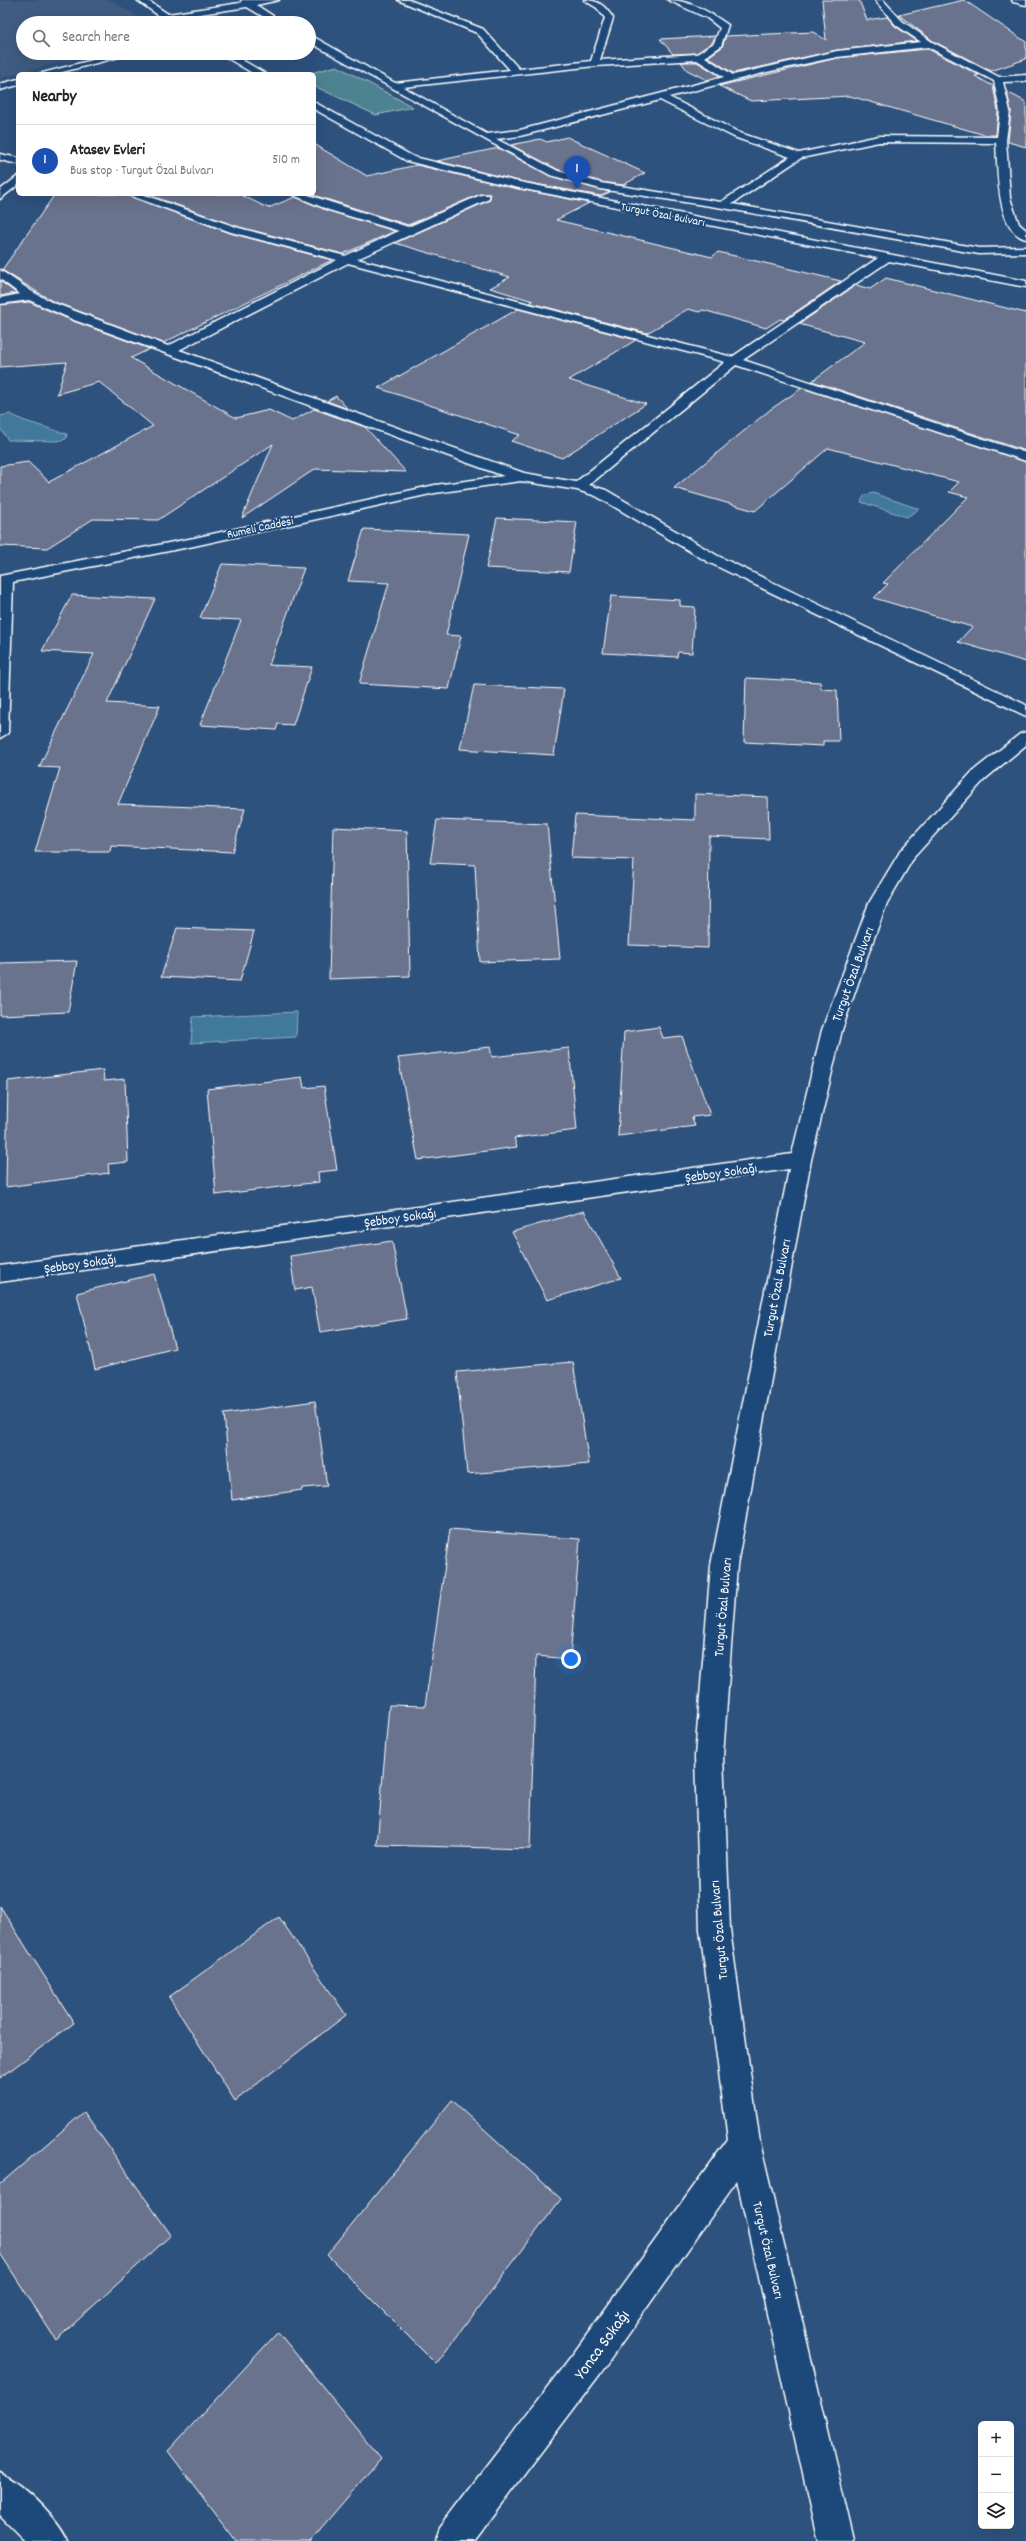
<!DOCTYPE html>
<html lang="en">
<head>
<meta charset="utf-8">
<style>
	body { margin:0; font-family:Dekko,sans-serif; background:#f2f2f2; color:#222 }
	.controls { position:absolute; right:12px; bottom:12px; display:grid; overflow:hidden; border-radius:6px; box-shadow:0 4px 16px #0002 }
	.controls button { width:36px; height:36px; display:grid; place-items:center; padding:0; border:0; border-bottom:1px solid #e0e0e0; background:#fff; color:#222; font:20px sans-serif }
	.you { position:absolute; left:571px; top:1659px; width:14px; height:14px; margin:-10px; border:3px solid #fff; border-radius:50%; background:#1a73e8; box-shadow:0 0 0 6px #1a73e833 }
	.badge { display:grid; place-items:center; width:26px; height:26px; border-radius:50%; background:#85585c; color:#fff; font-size:13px; font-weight:700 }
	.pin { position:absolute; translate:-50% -33px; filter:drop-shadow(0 1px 2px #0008) }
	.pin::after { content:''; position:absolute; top:21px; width:14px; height:12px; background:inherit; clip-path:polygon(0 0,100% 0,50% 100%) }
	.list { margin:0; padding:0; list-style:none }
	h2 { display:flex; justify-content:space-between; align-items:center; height:52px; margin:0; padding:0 16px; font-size:17px }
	h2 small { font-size:13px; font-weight:400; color:#767676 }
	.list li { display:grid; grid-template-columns:26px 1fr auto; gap:12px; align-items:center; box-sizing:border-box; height:72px; padding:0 16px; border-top:1px solid #e0e0e0 }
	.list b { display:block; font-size:15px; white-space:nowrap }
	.list p { margin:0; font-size:13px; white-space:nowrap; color:#767676 }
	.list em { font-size:13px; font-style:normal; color:#767676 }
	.icon { flex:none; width:22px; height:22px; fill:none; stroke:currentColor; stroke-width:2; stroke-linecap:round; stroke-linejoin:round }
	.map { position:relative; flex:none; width:1026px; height:2541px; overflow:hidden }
	.search { position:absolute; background:#fff; box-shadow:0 4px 16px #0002; left:16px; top:16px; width:300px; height:44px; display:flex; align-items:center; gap:10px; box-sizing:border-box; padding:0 14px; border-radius:22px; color:#767676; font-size:15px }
	.panel { position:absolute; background:#fff; box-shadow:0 4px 16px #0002; left:16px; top:72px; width:300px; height:124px; border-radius:6px }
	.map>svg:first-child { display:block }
	.built { fill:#405c82 }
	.green { fill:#4e8391; stroke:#a6c1c8 }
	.water { fill:#41799b; stroke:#8dafc3 }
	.building { fill:#6b738d; stroke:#fff }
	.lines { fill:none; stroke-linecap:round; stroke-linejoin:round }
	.minor-casing { stroke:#fff; stroke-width:3 }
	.minor { fill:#1f4a7a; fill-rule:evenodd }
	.labels { text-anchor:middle; stroke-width:4; stroke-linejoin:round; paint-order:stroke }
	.far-street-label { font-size:12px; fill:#fff; stroke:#1f4a7a }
	.street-label { font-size:14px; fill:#fff; stroke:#1f4a7a }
	.near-street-label { font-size:17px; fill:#fff; stroke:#1f4a7a }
</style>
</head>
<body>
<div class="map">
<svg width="1026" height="2541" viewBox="0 0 1026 2541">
	<rect width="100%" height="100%" fill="#2e527e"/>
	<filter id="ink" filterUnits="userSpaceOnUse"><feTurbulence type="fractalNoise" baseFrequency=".025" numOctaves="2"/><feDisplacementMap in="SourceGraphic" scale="8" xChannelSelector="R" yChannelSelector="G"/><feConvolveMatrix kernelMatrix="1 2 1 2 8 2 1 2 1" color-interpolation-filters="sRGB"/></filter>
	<g filter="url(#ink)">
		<path class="built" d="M0,0H111L147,23H23V53H97L0,78Z"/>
		<path class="green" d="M337,66L413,107L376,115L314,86V74H307Z"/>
		<path class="water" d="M10,414L25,421L67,434L66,439L56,441L8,440L0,428V416Z
			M873,493L919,509L907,517L861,502L864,496Z
			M297,1012L296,1037L191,1043L193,1017Z"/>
		<path class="building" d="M822,0H859L867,20L887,17L895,26L917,41L837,50L733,73L708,57L722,47L726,36L813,32L826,40Z
			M964,0L1026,42V59L991,71L933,41L899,15Z
			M715,36L713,42L697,53L673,54L660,39Z
			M928,49L979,75L975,76L993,86L998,111L996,135H985L850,96L751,101L719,86L837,58Z
			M681,62H697L720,76L707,80L687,70Z
			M1007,92L1026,102V147L1008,142L1011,111Z
			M567,137L645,173L623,185L601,182L559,170L511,145L540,139L547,142Z
			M314,144L367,176L417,165L514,188L589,203L556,220L712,257L718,252L841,281L784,320L780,319L766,328L703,310L699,312L688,309L647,333L530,303L533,301L490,288L510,277L395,243L490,200V194H480L408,225L310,194H314Z
			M498,148L550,176L610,192L601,196L514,180L437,161Z
			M55,194H125L230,233L332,260L163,343L52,301L2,270Z
			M146,194H239L268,208L295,197L329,211L395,231L343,254L239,227Z
			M886,278L1026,313V451L812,381L865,342L799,324L856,285L870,289Z
			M0,281L16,293L0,296Z
			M29,302L73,321L150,349L131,358L236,418L269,410L292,421L314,409L365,427L406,472L315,469L242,518L273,444L158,520L93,519L47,548L0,546V466L28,462L49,482L153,426L99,382L57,394L67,362L0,367V305Z
			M518,309L636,340L569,380L646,404L562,458L511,441L520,435L378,388Z
			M802,388L1026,462V662L958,642L972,627L874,598L888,584L883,583L968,497L949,492L959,482L828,448L755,511L674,488L771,409Z
			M336,396L348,409L327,401Z
			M497,518L577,522L569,572L486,568Z
			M364,529L469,534L446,635L461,636L449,689L359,684L389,583L348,581Z
			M222,564L304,568L269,665L312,667L293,725L278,724L276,730L200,725L241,620L200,618Z
			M72,595L155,599L107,703L160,706L118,804L245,809L232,852L111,846L110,852H35L60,768L39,767L94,654L42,651Z
			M611,596L680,600V606L695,607L692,653L678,652L677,657L603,653Z
			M746,678L820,682L821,689L837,690L839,741H823V746L744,742Z
			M474,685L564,689L554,755L460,749Z
			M695,794L768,797L769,839L709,836L708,948L629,945L634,860L571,858L575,815L695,820Z
			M437,820L547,824L560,959L480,962L475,865L430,863Z
			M333,827L407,831L410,976L329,979Z
			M177,928L254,931L240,981L161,977Z
			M77,961L68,1012L0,1015V963Z
			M659,1027L663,1038L682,1036L710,1115L692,1117L695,1126L618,1136L624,1032Z
			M490,1047L492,1057L569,1048L577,1130L514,1138L517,1147L418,1160L398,1058Z
			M103,1070L104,1081L125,1079L128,1162L108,1164L109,1173L6,1187L8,1081Z
			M302,1077L304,1088L324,1086L337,1170L318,1172L319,1182L216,1195L207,1089Z
			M584,1211L621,1278L547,1300L512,1232Z
			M392,1241L407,1319L320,1332L312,1287L295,1290L290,1256Z
			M154,1274L175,1348L95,1369L77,1293Z
			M573,1362L589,1464L467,1474L457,1372Z
			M315,1401L327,1486L302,1488V1490L232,1500L224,1414Z
			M450,1529L580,1539L570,1659L536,1656L530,1849L377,1845L389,1705L425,1706Z
			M0,1906L74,2023L0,2078Z
			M279,1917L346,2015L235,2101L169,1997Z
			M452,2100L561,2199L436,2364L327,2255Z
			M84,2112L171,2235L56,2340L0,2253V2184Z
			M278,2332L381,2458L310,2541H236L168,2451Z"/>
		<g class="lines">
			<g class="minor-casing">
				<path id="minor" d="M137,0H147L168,14L240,3L242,0H279L256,5L284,23H274L247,7L174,18L179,23H169Z
					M398,0H409L483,29L519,69L591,61L605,18L597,8L584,0C599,0 605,6 613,18L600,60L697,54L714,43L720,28L707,18L668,0C690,0 711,13 728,25L721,46L705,57L733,75L837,51L921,42L896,25L875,0H883L902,21L932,42L999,77L1026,75V81L1003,82L1010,111L1006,140L1010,198L1019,224L1026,230V239C996,232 998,167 996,143L879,142L801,158L732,204L979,248L1026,247V253L979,254L723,208L600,189L550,175L309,42V35L312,36L395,83L510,70L477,33ZM928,47L994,81L1000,111L997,137L879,136L799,153L740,133L669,97L771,71L837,57ZM697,60L724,77L520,130L487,134L403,87L595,66ZM660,100L734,137L790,157L721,202L601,183L558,171L496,139L520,136Z
					M1012,0H1026V5L1013,2Z
					M119,53H134L55,74H39Z
					M219,53H230L266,74H254Z
					M18,79V85L0,90V84Z
					M314,102L414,157L514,181L1026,281V287L889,261L743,360L1026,453V461L736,365L589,485L606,490L718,556L1026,705V716L708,562L596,496L577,490L521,481L435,493L194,546L13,582L8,733L0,738V576L194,538L435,485L504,476L74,320L29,300L0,304V298L20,294L0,279V270L31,291L51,302L168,346L337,260L231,232L126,194H141L239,228L345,256L399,231L329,210L291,194H305L408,227L481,195H489V199L357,259L732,357L878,258L514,187L407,161L314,109ZM348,263L725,362L576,482L524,473L179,350Z
					M0,154L18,158V164L0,160Z
					M18,176V185L0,199V190Z
					M1026,732V745L985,779L914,857L887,903L867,957L842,1030L811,1160L737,1565L723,1756L730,1930L760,2143L854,2541H818L737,2180L600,2374L474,2541H434L439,2528L576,2350L728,2139L700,1930L695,1756L711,1565L789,1169L0,1282V1266L792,1154L822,1030L869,903L901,850L973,771L1020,734Z
					M0,2473C22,2482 59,2519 68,2541H25L0,2516Z"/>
			</g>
			<use href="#minor" class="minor"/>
		</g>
	</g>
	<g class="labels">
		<g class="far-street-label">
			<text transform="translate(663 214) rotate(11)" y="4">Turgut Özal Bulvarı</text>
			<text transform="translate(260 527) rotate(-12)" y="4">Rumeli Caddesi</text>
		</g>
		<g class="street-label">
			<text transform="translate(852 974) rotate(-70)" y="5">Turgut Özal Bulvarı</text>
			<text transform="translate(721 1172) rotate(-8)" y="5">Şebboy Sokağı</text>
			<text transform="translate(400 1217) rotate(-8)" y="5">Şebboy Sokağı</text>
			<text transform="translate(80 1263) rotate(-8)" y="5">Şebboy Sokağı</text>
			<text transform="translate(776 1288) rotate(-79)" y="5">Turgut Özal Bulvarı</text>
			<text transform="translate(722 1607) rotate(-85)" y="5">Turgut Özal Bulvarı</text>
			<text transform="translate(718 1930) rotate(-95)" y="5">Turgut Özal Bulvarı</text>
			<text transform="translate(769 2250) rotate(77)" y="5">Turgut Özal Bulvarı</text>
		</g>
		<g class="near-street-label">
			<text transform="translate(601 2344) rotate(-54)" y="6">Yonca Sokağı</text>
		</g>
	</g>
</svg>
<div class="controls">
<button>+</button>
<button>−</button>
<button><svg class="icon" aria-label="layers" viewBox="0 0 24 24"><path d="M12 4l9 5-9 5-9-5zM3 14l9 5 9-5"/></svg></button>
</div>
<div class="you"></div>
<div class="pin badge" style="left:577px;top:189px;background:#1a4fb4">1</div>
<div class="search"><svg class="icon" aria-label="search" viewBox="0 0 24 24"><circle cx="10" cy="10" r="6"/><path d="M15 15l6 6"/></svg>Search here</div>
<section class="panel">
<h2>Nearby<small></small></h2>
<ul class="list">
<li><span class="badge" style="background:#1a4fb4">1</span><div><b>Atasev Evleri</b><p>Bus stop · Turgut Özal Bulvarı</p></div><em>510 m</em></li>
</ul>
</section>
</div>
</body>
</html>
